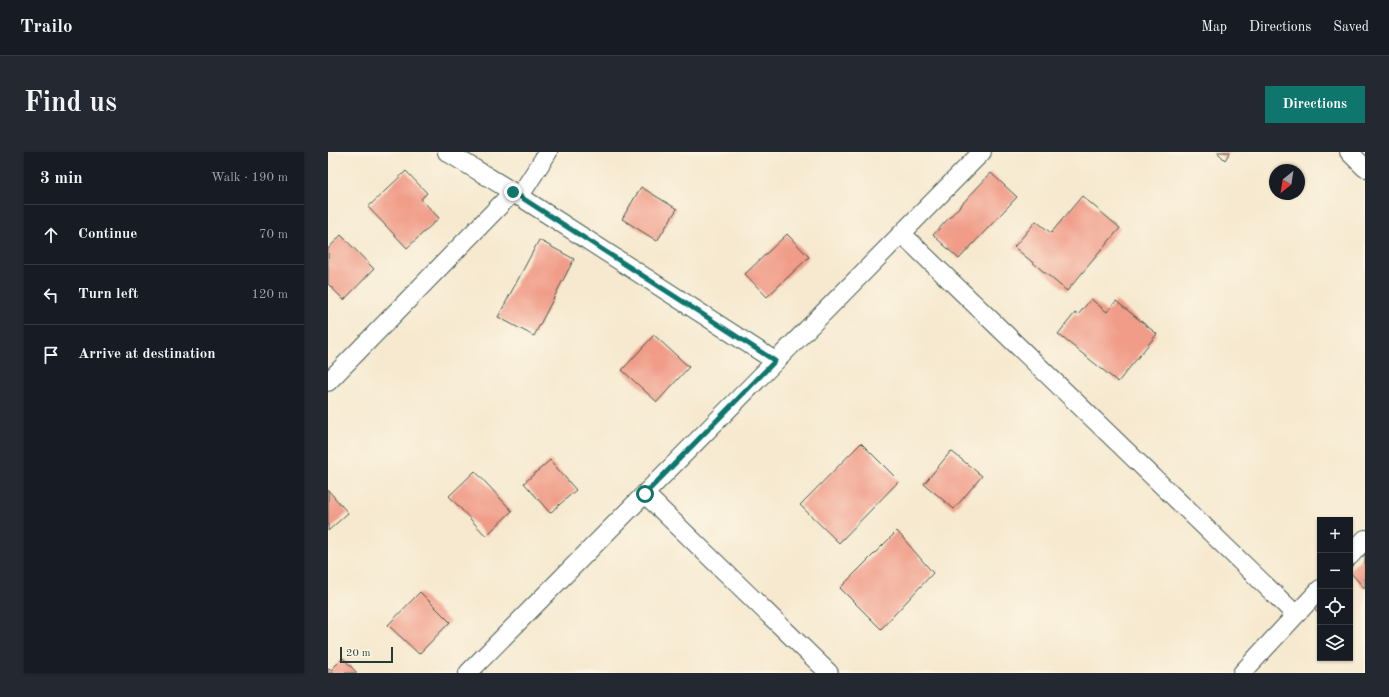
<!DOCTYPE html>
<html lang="en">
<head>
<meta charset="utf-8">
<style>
	body { margin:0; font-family:"Old Standard TT",serif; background:#242831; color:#f1f3f6 }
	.controls { position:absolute; right:12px; bottom:12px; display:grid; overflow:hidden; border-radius:0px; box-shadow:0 1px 3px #0004 }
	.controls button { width:36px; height:36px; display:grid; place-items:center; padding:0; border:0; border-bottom:1px solid #363941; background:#171b24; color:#f1f3f6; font:20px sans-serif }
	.compass { position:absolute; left:941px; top:12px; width:36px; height:36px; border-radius:50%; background:#171b24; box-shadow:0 1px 3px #0004; rotate:210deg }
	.scale { position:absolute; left:12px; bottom:10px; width:53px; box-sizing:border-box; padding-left:4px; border:2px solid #1f3d34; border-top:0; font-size:11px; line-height:14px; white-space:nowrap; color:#1f3d34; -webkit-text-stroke:3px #fcf5e5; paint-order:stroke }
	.stop { position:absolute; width:12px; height:12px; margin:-9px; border:3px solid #0f766e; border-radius:50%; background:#fff }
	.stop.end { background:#0f766e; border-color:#fff; box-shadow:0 1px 4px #0008 }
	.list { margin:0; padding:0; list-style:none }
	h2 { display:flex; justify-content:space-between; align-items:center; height:52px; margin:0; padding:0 16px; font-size:17px }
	h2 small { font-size:13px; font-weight:400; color:#9ea1a6 }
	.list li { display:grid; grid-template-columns:26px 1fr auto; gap:12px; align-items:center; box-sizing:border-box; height:60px; padding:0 16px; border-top:1px solid #363941 }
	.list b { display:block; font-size:15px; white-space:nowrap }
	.list em { font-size:13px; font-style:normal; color:#9ea1a6 }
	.icon { flex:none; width:22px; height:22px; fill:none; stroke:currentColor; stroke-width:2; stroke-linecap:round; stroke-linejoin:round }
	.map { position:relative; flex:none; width:1037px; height:521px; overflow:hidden; border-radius:0px }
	header { display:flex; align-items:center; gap:24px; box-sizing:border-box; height:56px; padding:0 20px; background:#171b24; border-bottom:1px solid #363941 }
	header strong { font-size:19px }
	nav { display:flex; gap:22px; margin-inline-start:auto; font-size:14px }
	.intro { display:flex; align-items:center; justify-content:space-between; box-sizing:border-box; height:96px; padding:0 24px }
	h1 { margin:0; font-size:28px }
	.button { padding:10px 18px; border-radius:0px; background:#0f766e; color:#fff; font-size:14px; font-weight:700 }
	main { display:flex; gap:24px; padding:0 24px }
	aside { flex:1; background:#171b24; border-radius:0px; box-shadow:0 1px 3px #0004 }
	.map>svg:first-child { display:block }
	.building { fill:#f09c88 }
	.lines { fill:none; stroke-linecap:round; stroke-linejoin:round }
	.minor-casing { stroke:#3f574b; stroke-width:20 }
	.minor { stroke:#fff; stroke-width:18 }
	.route { stroke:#0f766e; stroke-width:5 }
</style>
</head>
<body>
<header>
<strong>Trailo</strong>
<nav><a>Map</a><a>Directions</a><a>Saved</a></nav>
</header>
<div class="intro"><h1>Find us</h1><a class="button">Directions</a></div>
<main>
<aside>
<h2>3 min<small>Walk · 190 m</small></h2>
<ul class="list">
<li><svg class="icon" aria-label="ahead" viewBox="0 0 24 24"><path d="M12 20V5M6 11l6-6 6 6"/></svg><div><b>Continue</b></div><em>70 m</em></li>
<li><svg class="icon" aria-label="left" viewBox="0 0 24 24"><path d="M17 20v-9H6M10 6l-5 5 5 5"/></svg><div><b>Turn left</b></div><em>120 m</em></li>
<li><svg class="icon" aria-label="arrive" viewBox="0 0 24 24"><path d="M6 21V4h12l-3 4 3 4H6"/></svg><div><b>Arrive at destination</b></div></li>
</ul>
</aside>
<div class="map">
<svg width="1037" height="521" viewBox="0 0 1037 521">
	<rect width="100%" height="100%" fill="#fcf5e5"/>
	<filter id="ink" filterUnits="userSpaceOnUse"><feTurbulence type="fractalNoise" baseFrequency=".025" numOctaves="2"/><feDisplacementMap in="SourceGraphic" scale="8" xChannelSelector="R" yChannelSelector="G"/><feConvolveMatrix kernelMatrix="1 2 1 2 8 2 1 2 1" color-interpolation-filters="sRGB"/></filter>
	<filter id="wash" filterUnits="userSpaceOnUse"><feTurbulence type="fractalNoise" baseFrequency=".012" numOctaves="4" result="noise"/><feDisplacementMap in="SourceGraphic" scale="16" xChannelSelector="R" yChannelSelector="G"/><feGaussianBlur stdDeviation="0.9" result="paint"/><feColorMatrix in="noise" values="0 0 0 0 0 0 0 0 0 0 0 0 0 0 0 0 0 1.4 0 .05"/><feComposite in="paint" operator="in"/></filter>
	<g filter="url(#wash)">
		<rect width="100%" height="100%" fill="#f6e9cf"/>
		<g id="blocks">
			<path class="building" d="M889,0H902L897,8Z
				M78,19L99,41L93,47L111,66L79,96L40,55Z
				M663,21L689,45L631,107L605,83Z
				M313,35L349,57L329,89L294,67Z
				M754,44L792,76L739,139L686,95L708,69L723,81Z
				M459,82L481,105L439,145L417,122Z
				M13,83L46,117L16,148L0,132V97Z
				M211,88L246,107L206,184L170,165Z
				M763,147L779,160L788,149L829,182L790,230L730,182L747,161L750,163Z
				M326,183L361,215L329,250L294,218Z
				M533,291L571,329L511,391L472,353Z
				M623,299L654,324L626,357L596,332Z
				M222,308L248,338L222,361L196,331Z
				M147,319L184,359L158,384L121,344Z
				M0,338L20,361L0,379Z
				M569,379L605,421L553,477L512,436Z
				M1037,402V437L1022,420V417Z
				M92,440L122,470L91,502L60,473Z
				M992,450V463L986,457Z
				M15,506L29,521H0V517L3,518Z"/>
		</g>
	</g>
	<g filter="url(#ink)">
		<use href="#blocks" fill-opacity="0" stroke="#3f574b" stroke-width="1"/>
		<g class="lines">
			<g class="minor-casing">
				<path id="minor" d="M119,0L185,40L447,209
					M1021,0L1037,16
					M191,45L220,0
					M574,82L968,463
					M0,230L185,40
					M317,342L501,521
					M1022,404L1037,387
					M140,521L654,0
					M914,521L992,437"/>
			</g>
			<use href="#minor" class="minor"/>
		</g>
	</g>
	<g class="lines" filter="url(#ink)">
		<path class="route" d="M185,40L447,209L317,342"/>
	</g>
</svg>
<div class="controls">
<button>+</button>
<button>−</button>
<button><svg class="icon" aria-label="locate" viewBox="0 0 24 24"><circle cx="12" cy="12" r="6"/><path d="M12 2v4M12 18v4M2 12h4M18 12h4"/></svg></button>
<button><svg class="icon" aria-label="layers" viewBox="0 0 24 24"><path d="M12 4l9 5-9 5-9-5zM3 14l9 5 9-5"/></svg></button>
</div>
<svg class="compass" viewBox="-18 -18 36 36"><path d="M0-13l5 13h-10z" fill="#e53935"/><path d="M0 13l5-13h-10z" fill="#9ea1a6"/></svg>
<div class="scale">20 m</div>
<div class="stop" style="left:317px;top:342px"></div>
<div class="stop end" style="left:185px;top:40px"></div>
</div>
</main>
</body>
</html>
